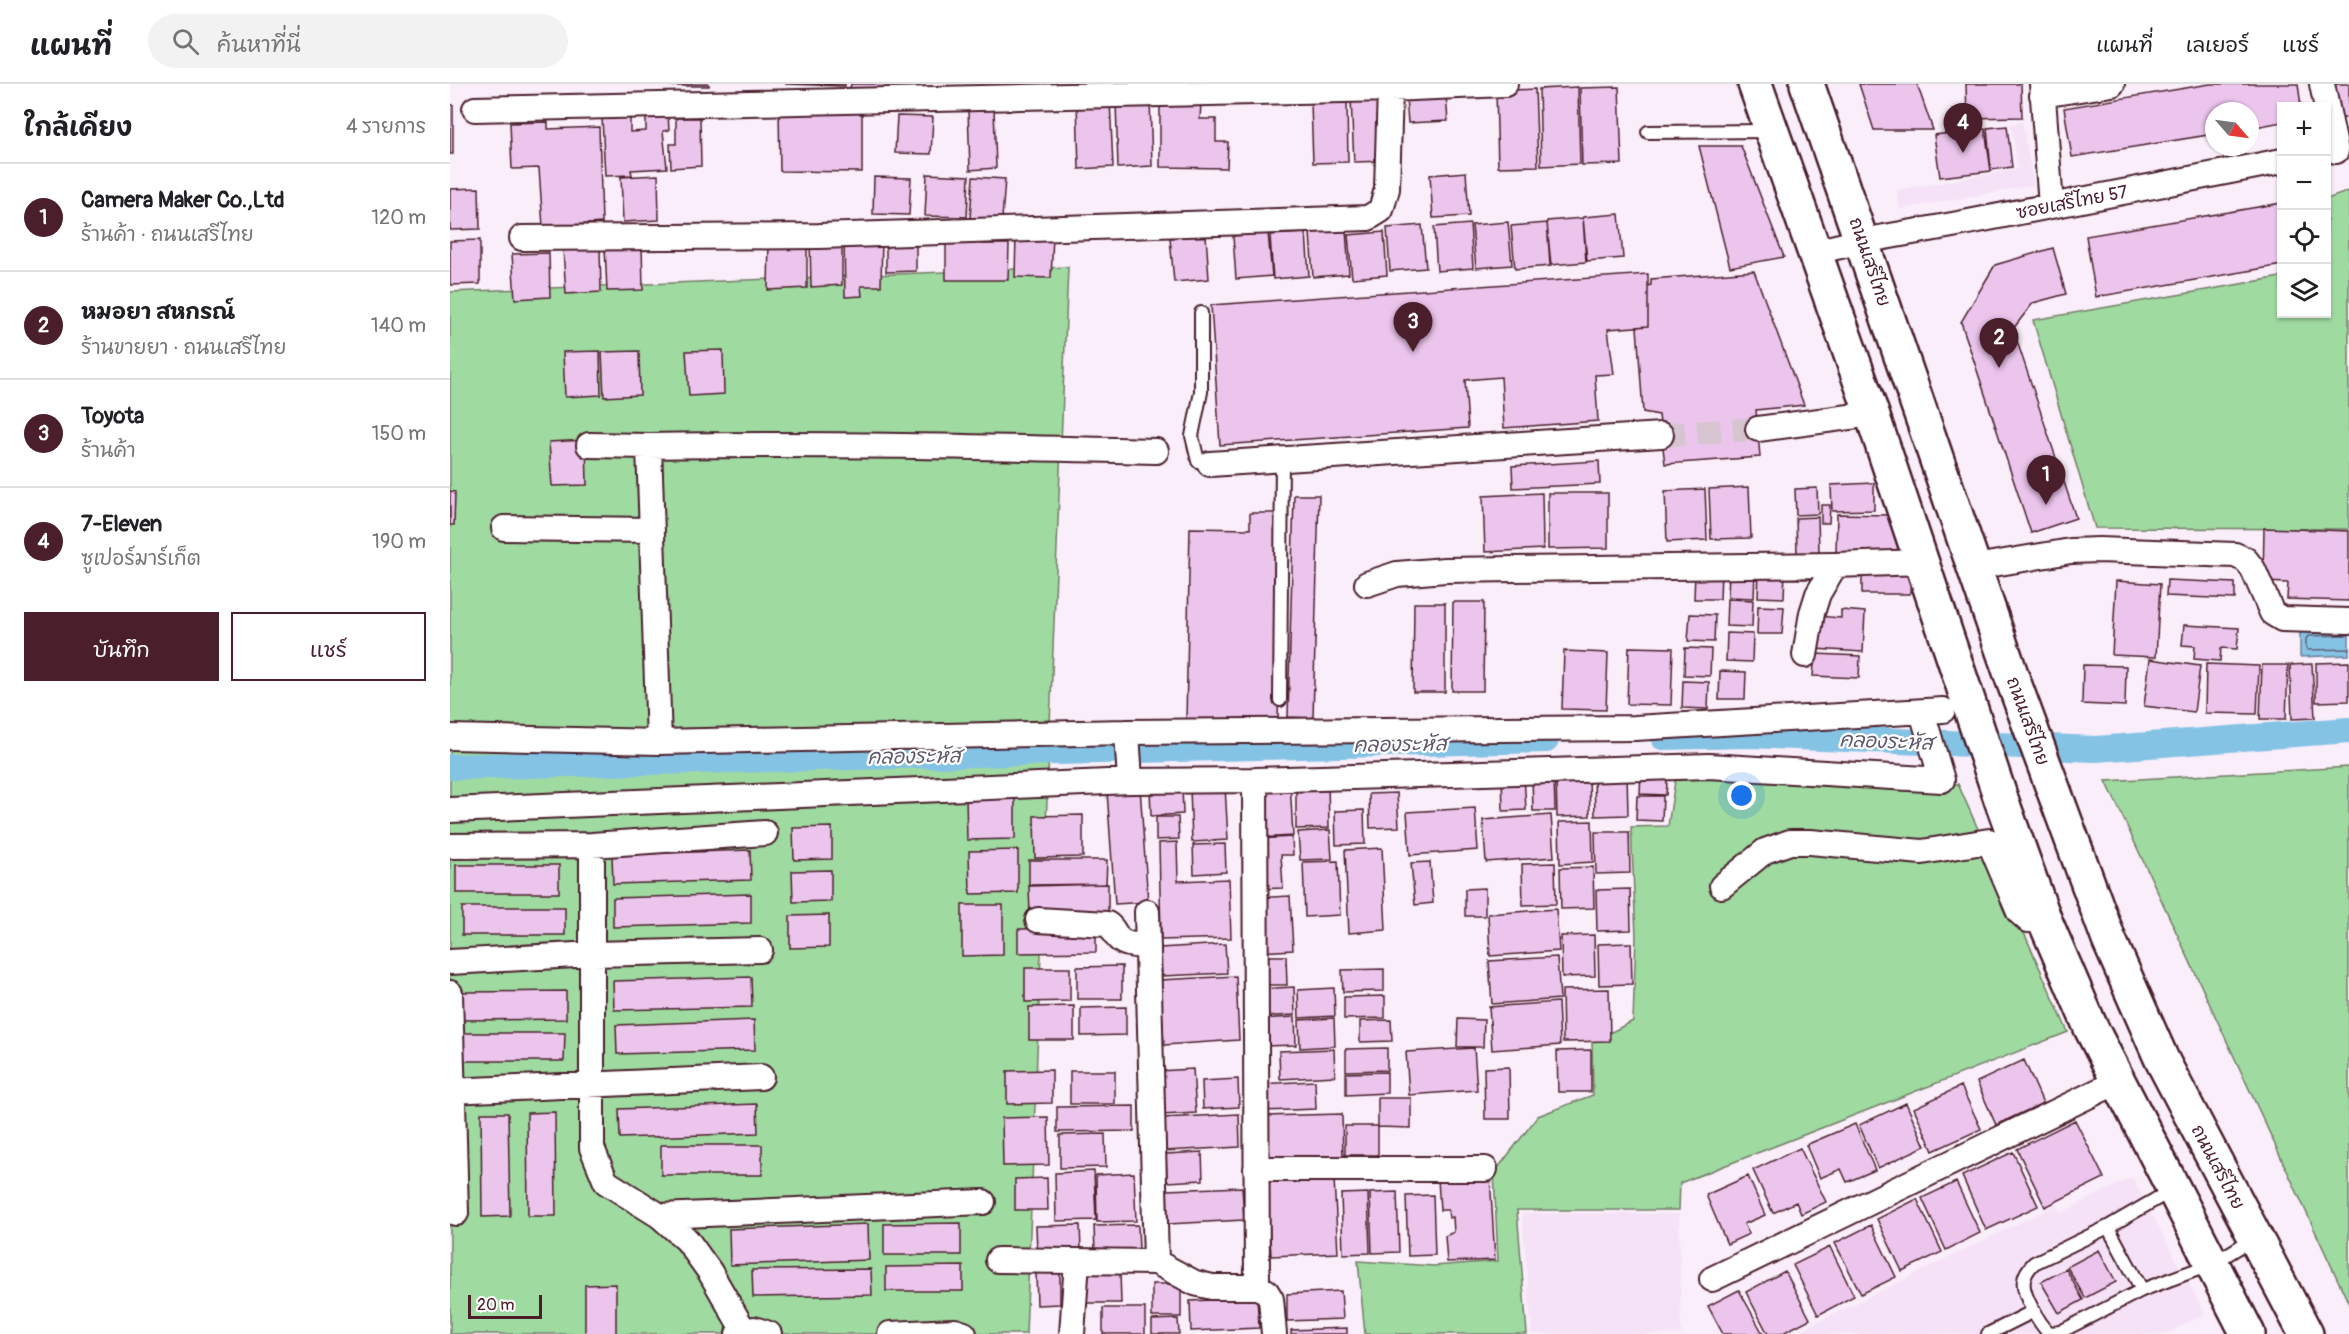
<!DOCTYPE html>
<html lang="th">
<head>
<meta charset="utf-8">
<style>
	body { margin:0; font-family:Pangolin,"Playpen Sans Thai",sans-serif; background:#f2f2f2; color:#202124 }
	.controls { position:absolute; right:18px; top:18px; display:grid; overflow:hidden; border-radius:0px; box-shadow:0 2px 4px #0004 }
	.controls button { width:54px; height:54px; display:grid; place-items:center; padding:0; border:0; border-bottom:2px solid #e0e0e0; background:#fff; color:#202124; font:30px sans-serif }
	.compass { position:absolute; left:1755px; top:18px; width:54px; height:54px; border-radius:50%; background:#fff; box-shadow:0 2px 4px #0004; rotate:118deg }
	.scale { position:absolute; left:18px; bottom:15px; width:74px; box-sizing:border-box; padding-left:6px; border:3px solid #4a1f2b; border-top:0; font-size:16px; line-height:21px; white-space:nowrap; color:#4a1f2b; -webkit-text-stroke:4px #fff; paint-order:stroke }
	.you { position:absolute; left:1292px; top:712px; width:21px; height:21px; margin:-15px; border:4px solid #fff; border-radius:50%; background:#1a73e8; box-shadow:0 0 0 9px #1a73e833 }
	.badge { display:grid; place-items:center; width:39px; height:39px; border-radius:50%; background:#4a1f2b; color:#fff; font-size:20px; font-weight:700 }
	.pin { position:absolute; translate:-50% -50px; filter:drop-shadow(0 2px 3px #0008) }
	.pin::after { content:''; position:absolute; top:32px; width:21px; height:18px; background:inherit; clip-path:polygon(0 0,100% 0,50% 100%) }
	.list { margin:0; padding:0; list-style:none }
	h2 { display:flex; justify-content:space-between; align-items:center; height:78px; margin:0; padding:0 24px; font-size:26px }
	h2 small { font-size:20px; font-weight:400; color:#757577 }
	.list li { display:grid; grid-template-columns:39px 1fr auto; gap:18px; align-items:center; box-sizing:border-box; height:108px; padding:0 24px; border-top:2px solid #e0e0e0 }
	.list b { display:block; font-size:22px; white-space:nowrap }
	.list p { margin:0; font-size:20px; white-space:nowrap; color:#757577 }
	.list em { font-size:20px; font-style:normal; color:#757577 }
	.actions { display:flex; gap:12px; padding:18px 24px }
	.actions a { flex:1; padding:14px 0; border:2px solid #4a1f2b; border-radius:0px; text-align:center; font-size:21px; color:#4a1f2b }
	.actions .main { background:#4a1f2b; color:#fff }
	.icon { flex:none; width:33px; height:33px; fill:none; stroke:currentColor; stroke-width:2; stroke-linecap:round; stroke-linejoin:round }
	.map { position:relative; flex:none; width:1899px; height:1250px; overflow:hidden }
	header { display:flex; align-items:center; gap:36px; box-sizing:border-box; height:84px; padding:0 30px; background:#fff; border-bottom:2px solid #e0e0e0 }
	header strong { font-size:28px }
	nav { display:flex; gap:33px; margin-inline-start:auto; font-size:21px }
	.search { width:420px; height:54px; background:#f2f2f2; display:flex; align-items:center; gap:15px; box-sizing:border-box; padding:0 21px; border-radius:33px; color:#757577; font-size:22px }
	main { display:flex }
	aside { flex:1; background:#fff }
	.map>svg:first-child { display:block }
	.built { fill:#f5e2f6 }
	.green { fill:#9fdaa1; stroke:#747c66; stroke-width:1.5 }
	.water { fill:#85c3e5; stroke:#6d819b; stroke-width:1.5 }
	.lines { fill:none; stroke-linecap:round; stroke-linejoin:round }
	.shore { stroke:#626175; stroke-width:1.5 }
	.canal { stroke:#85c3e5; stroke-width:26 }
	.building { fill:#ecc5ed; stroke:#4a1f2b; stroke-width:1.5 }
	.street-tunnel { stroke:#d6c5d1; stroke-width:24; stroke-dasharray:24 12; stroke-linecap:butt }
	.lane-casing { stroke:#4a1f2b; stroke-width:16 }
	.street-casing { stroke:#4a1f2b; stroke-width:28 }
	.secondary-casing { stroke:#4a1f2b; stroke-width:38 }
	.lane { stroke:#fff; stroke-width:12 }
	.street { stroke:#fff; stroke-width:24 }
	.secondary { stroke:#fff; stroke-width:33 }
	.labels { text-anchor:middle; stroke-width:4.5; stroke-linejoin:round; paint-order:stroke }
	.street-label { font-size:18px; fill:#4a1f2b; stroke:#fff }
	.water-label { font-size:20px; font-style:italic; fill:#5f586c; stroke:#fff }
</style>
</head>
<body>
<header>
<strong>แผนที่</strong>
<div class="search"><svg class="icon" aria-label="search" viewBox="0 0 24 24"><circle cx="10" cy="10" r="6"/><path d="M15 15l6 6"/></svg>ค้นหาที่นี่</div>
<nav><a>แผนที่</a><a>เลเยอร์</a><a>แชร์</a></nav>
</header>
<main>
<aside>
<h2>ใกล้เคียง<small>4 รายการ</small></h2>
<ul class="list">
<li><span class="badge">1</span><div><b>Camera Maker Co.,Ltd</b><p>ร้านค้า · ถนนเสรีไทย</p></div><em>120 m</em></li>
<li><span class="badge">2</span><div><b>หมอยา สหกรณ์</b><p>ร้านขายยา · ถนนเสรีไทย</p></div><em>140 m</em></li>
<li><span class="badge">3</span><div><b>Toyota</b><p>ร้านค้า</p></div><em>150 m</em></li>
<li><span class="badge">4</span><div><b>7-Eleven</b><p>ซูเปอร์มาร์เก็ต</p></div><em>190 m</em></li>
</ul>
<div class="actions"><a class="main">บันทึก</a><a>แชร์</a></div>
</aside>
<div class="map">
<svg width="1899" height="1250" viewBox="0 0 1899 1250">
	<rect width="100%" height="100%" fill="#f9eefa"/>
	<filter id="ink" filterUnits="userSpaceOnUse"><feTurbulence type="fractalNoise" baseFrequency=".0167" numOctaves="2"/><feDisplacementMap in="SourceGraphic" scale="12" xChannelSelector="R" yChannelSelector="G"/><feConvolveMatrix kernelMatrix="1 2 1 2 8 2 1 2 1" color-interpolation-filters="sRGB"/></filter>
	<g filter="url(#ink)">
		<path class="built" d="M1572,38L1584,101L1450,125L1447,106L1568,85L1561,40Z
			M1682,1093L1755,1230L1714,1250H1343L1606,1121L1611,1129Z
			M1072,1129L1229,1130L1231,1250H1082Z"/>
		<path class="green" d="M1899,107V445L1645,444L1583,236L1831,193L1832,230H1876L1877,115Z
			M618,183L576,1250H0V208Z
			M1899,683V1220L1656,697Z
			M1330,689L1508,700L1618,948L1230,1099L1229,1126H1067L1077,1250H915L908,1177L984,1182L1048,1177L1044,1089L1088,1032L1143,1011L1142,958L1183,937L1186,852L1181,743L1218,742L1226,691Z"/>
		<path class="water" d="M1899,545V571L1850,573V546Z"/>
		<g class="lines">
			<path class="shore" d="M1899,551L1858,552L1856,555V564L1858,566L1899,565"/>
			<path class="canal" d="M1213,653L1299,651L1646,665L1899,646
				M0,683L1096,656"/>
		</g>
		<path class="building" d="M223,0H259V2H223Z
			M335,0H395V2Z
			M401,0H461V5L400,4Z
			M1409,0H1467L1483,46H1424Z
			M1516,0H1571L1572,33L1517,34Z
			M1760,0H1848L1851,22H1832V38L1800,44V27H1764V50L1622,73L1614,24Z
			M1882,0H1899V33L1889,35Z
			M1128,3L1130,80L1091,82L1089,5Z
			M1169,3L1172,80L1132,81L1130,4Z
			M1085,5L1088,82L1048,83L1046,7Z
			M996,11L998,37L958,39L956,13Z
			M933,13L936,77L904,78L901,15Z
			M700,15L702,82L668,84L666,17Z
			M660,16L663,83L629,85L627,18Z
			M710,18L751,19L750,35H766V58H778L777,84L710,83Z
			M897,18L898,78L863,79L861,19Z
			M0,21H3V70H0Z
			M412,23V88L330,87L329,24Z
			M544,24L546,84L520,86L518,25Z
			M218,31L219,46L213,47L217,84L181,86L182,91L155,92L152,33L180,32V48L196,47V32Z
			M447,32L483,33L481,70L445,69Z
			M226,34H250L251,82L221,84L220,60H226Z
			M98,38V45L149,43L152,139L93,143L89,84L62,85L60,39Z
			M1557,42L1562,83L1541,86L1537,44Z
			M1535,45L1541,87L1490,93L1484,51Z
			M1249,62H1291L1334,173L1280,183Z
			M1016,88L1019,132L983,134L980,91Z
			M477,90L519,92L517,133L475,132Z
			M208,91L209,136L173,138L171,93Z
			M424,93L461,94L459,131L423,130Z
			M523,93L555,95L552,135L520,134Z
			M29,104L30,145L0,146V105Z
			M1832,119V181L1646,213L1636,152Z
			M1169,130L1173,174L1137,177L1133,133Z
			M1133,134L1136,178L1100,181L1097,137Z
			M1058,138L1062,181L1026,184L1022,141Z
			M1097,139L1101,182L1065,185L1061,142Z
			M1020,140L1023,184L987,187L984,143Z
			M972,141L976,184L940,187L937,144Z
			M896,146L899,190L863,193L860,149Z
			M934,148L937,191L902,194L898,151Z
			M818,149L822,192L786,195L783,152Z
			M856,149L859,192L823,195L820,151Z
			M566,151L603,152L601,194L565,193Z
			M756,151L759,195L724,198L720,154Z
			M466,152V187L436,188V153Z
			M432,153L431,202H411L412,212L395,213L394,154Z
			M496,153H531V160H559L558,196H496Z
			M392,154V201L361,203L360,155Z
			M357,155V204L318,206L319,156Z
			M30,156V200L0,201V157Z
			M192,161L193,206L157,207L155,163Z
			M150,164L151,208L116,210L113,165Z
			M1603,164L1616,210L1583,219L1563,245L1626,434L1581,449L1511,238L1545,181Z
			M99,169L100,213L65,215L62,170Z
			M1304,187L1354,321L1306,326L1310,373L1215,380L1209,331L1193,328L1187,243L1198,242V202L1201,201V195Z
			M1198,190V242L1158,245L1164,290L1145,291L1148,337L1054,344L1051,293L1015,296L1018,344L770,361L761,221Z
			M273,266L274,310L239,312L236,267Z
			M150,267L151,311L115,313L113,268Z
			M189,267L190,311L154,313L152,268Z
			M136,356L137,401L102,402L99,358Z
			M1149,377L1150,400L1063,404L1062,382Z
			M1424,399V426L1382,427L1381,401Z
			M1299,403L1301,454L1261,455L1259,405Z
			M1367,404L1368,430L1346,431L1345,405Z
			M1255,405L1257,456L1217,458L1215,407Z
			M0,407L5,408L4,441H0Z
			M1092,409L1093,465L1035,468L1033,412Z
			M1098,409H1158V464L1098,465Z
			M844,411H869L863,634L838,633Z
			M1371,421H1380L1379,439H1371Z
			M800,429H833L828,637L736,636L740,444L800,445Z
			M1387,430L1437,431L1455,469L1386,468Z
			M1368,433L1369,469H1347L1346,434Z
			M1814,444L1899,447V517L1837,515L1838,499L1813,498Z
			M1412,484H1461L1460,510H1412Z
			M1279,486L1305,487L1304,514L1278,513Z
			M1309,486L1335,487L1334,514L1308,513Z
			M1245,487L1271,488L1270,515H1244Z
			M1717,496L1785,499V515L1716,512Z
			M1666,497L1710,500L1706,573L1662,571Z
			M1277,515L1303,516L1302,543L1276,542Z
			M1003,518H1034L1033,607H1002Z
			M964,519H995V608H963Z
			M1308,522L1334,523L1332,550H1307Z
			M1391,526L1415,528L1413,568L1365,565L1367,532L1391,534Z
			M1240,530L1265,531L1264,558L1238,557Z
			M1734,541L1789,544L1787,565L1771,564L1770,577L1744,575L1745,562L1732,561Z
			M1277,549L1303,550L1302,578L1276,577Z
			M1179,563L1223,564L1221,621L1177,620Z
			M1235,564L1261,565L1260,592L1234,591Z
			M1114,567L1158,569L1156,626L1112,625Z
			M1365,570L1410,572L1409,594L1363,592Z
			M1700,575L1750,582L1744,628L1694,622Z
			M1899,578V617L1866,618V579Z
			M1756,580L1809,582L1807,630L1755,629Z
			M1862,580L1865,634L1842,635L1840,581Z
			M1633,581L1676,582L1675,622L1632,620Z
			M1812,581H1838L1836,635H1810Z
			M1270,587L1296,588L1295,615H1269Z
			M1233,597L1259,598L1258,625L1232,624Z
			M1218,686L1216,711L1190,710L1191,687Z
			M1177,690L1178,731L1145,732L1144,691Z
			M1052,691H1074L1076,726L1053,727Z
			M1082,691H1104L1105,727H1083Z
			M1139,691L1140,732L1107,733L1106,692Z
			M840,698L843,752L809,754L806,700Z
			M878,698L879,744L846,745V699Z
			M732,702L733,730L701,732L700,703Z
			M775,702L778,756L742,758L740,704Z
			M690,704L698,818L665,820L657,707Z
			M947,709L949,743L920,744L919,710Z
			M565,712V755L517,756L516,713Z
			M1187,712H1213L1212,737L1186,736Z
			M1025,724L1028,766L960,771L957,728Z
			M914,726L915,760L886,761L885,727Z
			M633,731V773L585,774L584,732Z
			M1101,731L1104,773L1036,778L1033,736Z
			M706,733H728L729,755L706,756Z
			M1142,737L1143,778L1110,780L1109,738Z
			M382,743V775L344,776L343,744Z
			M880,746L882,775L850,776L848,748Z
			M1145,748H1179L1180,789L1146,790Z
			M842,753L843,771H831L833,804L810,805L807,755Z
			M727,758L728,797L779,795L781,854L711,856L709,759Z
			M775,760L776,788L744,790L743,761Z
			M932,764L936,846L899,849L895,766Z
			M300,766L301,796L163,800L162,771Z
			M568,766V809L520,810L519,767Z
			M579,776H657L656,800L579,801Z
			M888,777L890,831L855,833L853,778Z
			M980,778L983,819L965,821L961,779Z
			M1105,779L1106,820L1073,821L1072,780Z
			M6,781H109V809H6Z
			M1143,783L1144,824L1111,825L1110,784Z
			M381,786V817L343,818L342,787Z
			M658,800V831L580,832L579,802Z
			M1035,804V832H1015V805Z
			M1180,805L1181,846L1147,847L1146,806Z
			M301,810V839L163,843V814Z
			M840,812L843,866L808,868L805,814Z
			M512,821H553V871L512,872Z
			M12,823H115V851H12Z
			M1106,825L1109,867L1040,872L1038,830Z
			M379,831V863L340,864V832Z
			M646,844V868L568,869V845Z
			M1144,851L1145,892L1112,893L1111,852Z
			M1181,859L1182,900L1149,901L1148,860Z
			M775,860L777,889L712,892L710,864Z
			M810,872H836L837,901H810Z
			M1107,873L1110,915L1042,920L1039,877Z
			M672,882V915H627V883Z
			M575,884H620V917L575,918Z
			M934,885V907L893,908L892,886Z
			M786,892L789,956L714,961L710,896Z
			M301,893L302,923L164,926L163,897Z
			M844,903L845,931L809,933V905Z
			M884,904L885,932L849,934L848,906Z
			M1159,905L1160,957L1113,958L1112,906Z
			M116,907V935L13,936V908Z
			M935,912V934L894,935V913Z
			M1108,918L1110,961L1042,966L1039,923Z
			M624,922V956H579V923Z
			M676,923V951L631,952V924Z
			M845,933L846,961L810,962L809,935Z
			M884,934L885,962L850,964L849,936Z
			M1008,935L1034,936L1033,963H1007Z
			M304,936L305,966L167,970L166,941Z
			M941,936L942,957L910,958V937Z
			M12,949H115L114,977H11Z
			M937,964V986L896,987V965Z
			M1024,964L1027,1006L959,1011L956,968Z
			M884,965L885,992L830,995L829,967Z
			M1141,966V1008H1108L1107,967Z
			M1574,976L1593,1019L1546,1041L1527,998Z
			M1059,983L1060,1035H1035L1034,984Z
			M743,985L746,1029L712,1031L708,987Z
			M602,986V1019L557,1020V987Z
			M620,987H665V1020H620Z
			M937,988V1009L896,1011V989Z
			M788,995L789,1023L753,1025L752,997Z
			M865,997L866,1025L810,1027L809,1000Z
			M1511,1002L1531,1045L1483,1067L1464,1024Z
			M928,1014H961V1044L928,1043Z
			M1456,1019L1475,1062L1428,1084L1409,1041Z
			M307,1020L308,1049L170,1054L169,1025Z
			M684,1022V1047L607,1048V1023Z
			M105,1028L106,1132H78L77,1029Z
			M31,1029H58L60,1132L32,1133Z
			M789,1030L790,1063L715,1067L713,1034Z
			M892,1030L893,1077L812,1078V1032Z
			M598,1033L599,1081L553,1082L552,1034Z
			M1625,1036L1654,1094L1595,1123L1567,1065Z
			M1405,1040L1425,1086L1397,1098L1391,1085L1370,1094L1356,1061Z
			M895,1042H928V1071H895Z
			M655,1050L656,1083L610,1084V1051Z
			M211,1061H312V1091H211Z
			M1350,1064L1376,1118L1351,1130L1346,1118L1323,1129L1303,1086Z
			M752,1068L753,1096L717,1098L716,1070Z
			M1563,1068L1588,1122L1536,1146L1512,1092Z
			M644,1087L646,1136L606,1137L605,1089Z
			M684,1089L686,1137L647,1138L646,1091Z
			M1040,1092L1045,1176L997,1178L995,1152L1004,1148L1003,1133L999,1134L998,1126H990L988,1095Z
			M1298,1092L1315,1131L1294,1140L1299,1150L1277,1160L1256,1111Z
			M597,1094L598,1126H565V1095Z
			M884,1095L888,1169L821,1172L817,1098Z
			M1506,1098L1530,1149L1496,1166L1472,1114Z
			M792,1103L794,1136L718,1140L717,1106Z
			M947,1108L949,1168L922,1169L920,1109Z
			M918,1109L920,1169L893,1170L891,1110Z
			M983,1111L985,1171L958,1172L956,1112Z
			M1467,1115L1492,1168L1452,1187L1427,1135Z
			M511,1139V1171H434V1140Z
			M418,1140L419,1176L280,1181L279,1145Z
			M630,1141L631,1166L587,1167L586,1142Z
			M688,1141L689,1167L645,1168L644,1142Z
			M1421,1141L1446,1193L1411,1210L1385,1159Z
			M1380,1163L1404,1212L1368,1231L1343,1181Z
			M1649,1166L1666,1198L1635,1214L1617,1183Z
			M513,1182V1207H436V1183Z
			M421,1185L422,1211L303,1213L302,1186Z
			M1616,1185L1633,1216L1609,1229L1591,1198Z
			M1335,1187L1360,1235L1331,1250H1318L1296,1208Z
			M586,1188H610V1220L587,1221Z
			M670,1188L671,1219H631V1189Z
			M166,1200V1250H135V1201Z
			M702,1200H731V1233H702Z
			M1289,1206L1313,1250H1273L1258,1222Z
			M891,1207L893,1235L837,1237V1210Z
			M807,1214L809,1244L741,1247L740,1217Z
			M653,1224H695V1250H653Z
			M728,1235L729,1250H702V1236Z
			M897,1244V1250H841V1246Z"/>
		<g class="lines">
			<path class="street-tunnel" d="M1211,351L1308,345"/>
			<g class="lane-casing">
				<path id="lane" d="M1198,48L1320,47
					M751,229V308L742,352L748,377L760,380
					M830,616L832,375
					M1722,1106L1658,1143L1584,1179C1579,1184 1575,1189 1574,1196C1571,1209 1589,1239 1599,1249L1610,1248L1692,1206L1762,1180L1804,1154
					M1658,1143L1692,1206
					M1538,1250L1584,1227"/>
			</g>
			<g class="street-casing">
				<path id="street" d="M1592,0L1601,122
					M1872,0L1886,67
					M1592,11L1662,0
					M25,25L940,5L1055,0
					M72,154L369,152L918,134L931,126L937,105L940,5
					M1364,168L1412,157L1508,140L1832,77
					M1308,345L1422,330
					M139,361L199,362
					M760,380L1211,351
					M54,444L202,446
					M1525,483L1621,467L1649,466L1785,471L1796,476L1803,485L1822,529L1832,535L1899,537
					M917,500L947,490L995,486L1385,481L1472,478
					M1355,571L1362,529L1368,510L1385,481
					M677,648L680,697
					M0,653L209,658L677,648L1185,644L1493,626
					M209,658L199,362C368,359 537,363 706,367
					M805,696L807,1203
					M0,726L680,697L805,696L1259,682L1492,696L1472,628
					M142,761V1064L156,1098L210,1132L237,1156L260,1188L294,1247
					M0,762L142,761L315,749
					M1272,802L1315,767L1340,758H1360L1472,768L1539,757L1569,828L1578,836L1595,837
					M697,828L706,1178
					M588,836L657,840C664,844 664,850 669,855C676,862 689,861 698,862
					M0,878L143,870L310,866
					M0,909L6,1129
					M0,1007L311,993
					M806,1085H1035
					M210,1132L533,1118
					M548,1176L706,1178L745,1199L762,1203H807L816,1207L821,1215L824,1250
					M1262,1195L1667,998
					M288,1250L304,1245L319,1250
					M440,1250L505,1247L514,1250
					M622,1250L627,1177"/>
			</g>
			<g class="secondary-casing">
				<path id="secondary" d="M1305,0L1422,330L1551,715L1595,837L1641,944L1798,1250
					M1357,0L1564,599L1659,856L1712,976L1856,1250"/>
			</g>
			<use href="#lane" class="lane"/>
			<use href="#street" class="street"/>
			<use href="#secondary" class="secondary"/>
		</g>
	</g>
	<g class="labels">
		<g class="street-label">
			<text transform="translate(1622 118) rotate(-11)" y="6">ซอยเสรีไทย 57</text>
			<text transform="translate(1420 178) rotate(71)" y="6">ถนนเสรีไทย</text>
			<text transform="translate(1578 637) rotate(70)" y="6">ถนนเสรีไทย</text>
			<text transform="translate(1768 1083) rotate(62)" y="6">ถนนเสรีไทย</text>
		</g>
		<g class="water-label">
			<text transform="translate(1436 657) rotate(2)" y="7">คลองระหัส</text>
			<text transform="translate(950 660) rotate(-1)" y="7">คลองระหัส</text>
			<text transform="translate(464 672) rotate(-1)" y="7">คลองระหัส</text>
		</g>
	</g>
</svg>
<div class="controls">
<button>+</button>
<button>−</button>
<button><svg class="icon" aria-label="locate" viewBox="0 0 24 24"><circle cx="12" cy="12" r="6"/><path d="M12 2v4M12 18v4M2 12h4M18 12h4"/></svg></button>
<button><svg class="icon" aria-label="layers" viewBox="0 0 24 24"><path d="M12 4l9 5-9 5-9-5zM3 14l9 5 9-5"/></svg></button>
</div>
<svg class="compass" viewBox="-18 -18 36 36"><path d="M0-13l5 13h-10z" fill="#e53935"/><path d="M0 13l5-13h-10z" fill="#757577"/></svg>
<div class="scale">20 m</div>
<div class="you"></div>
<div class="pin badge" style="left:1596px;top:421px">1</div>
<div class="pin badge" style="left:1549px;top:284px">2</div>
<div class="pin badge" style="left:963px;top:268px">3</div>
<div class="pin badge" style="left:1513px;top:69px">4</div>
</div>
</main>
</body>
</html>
